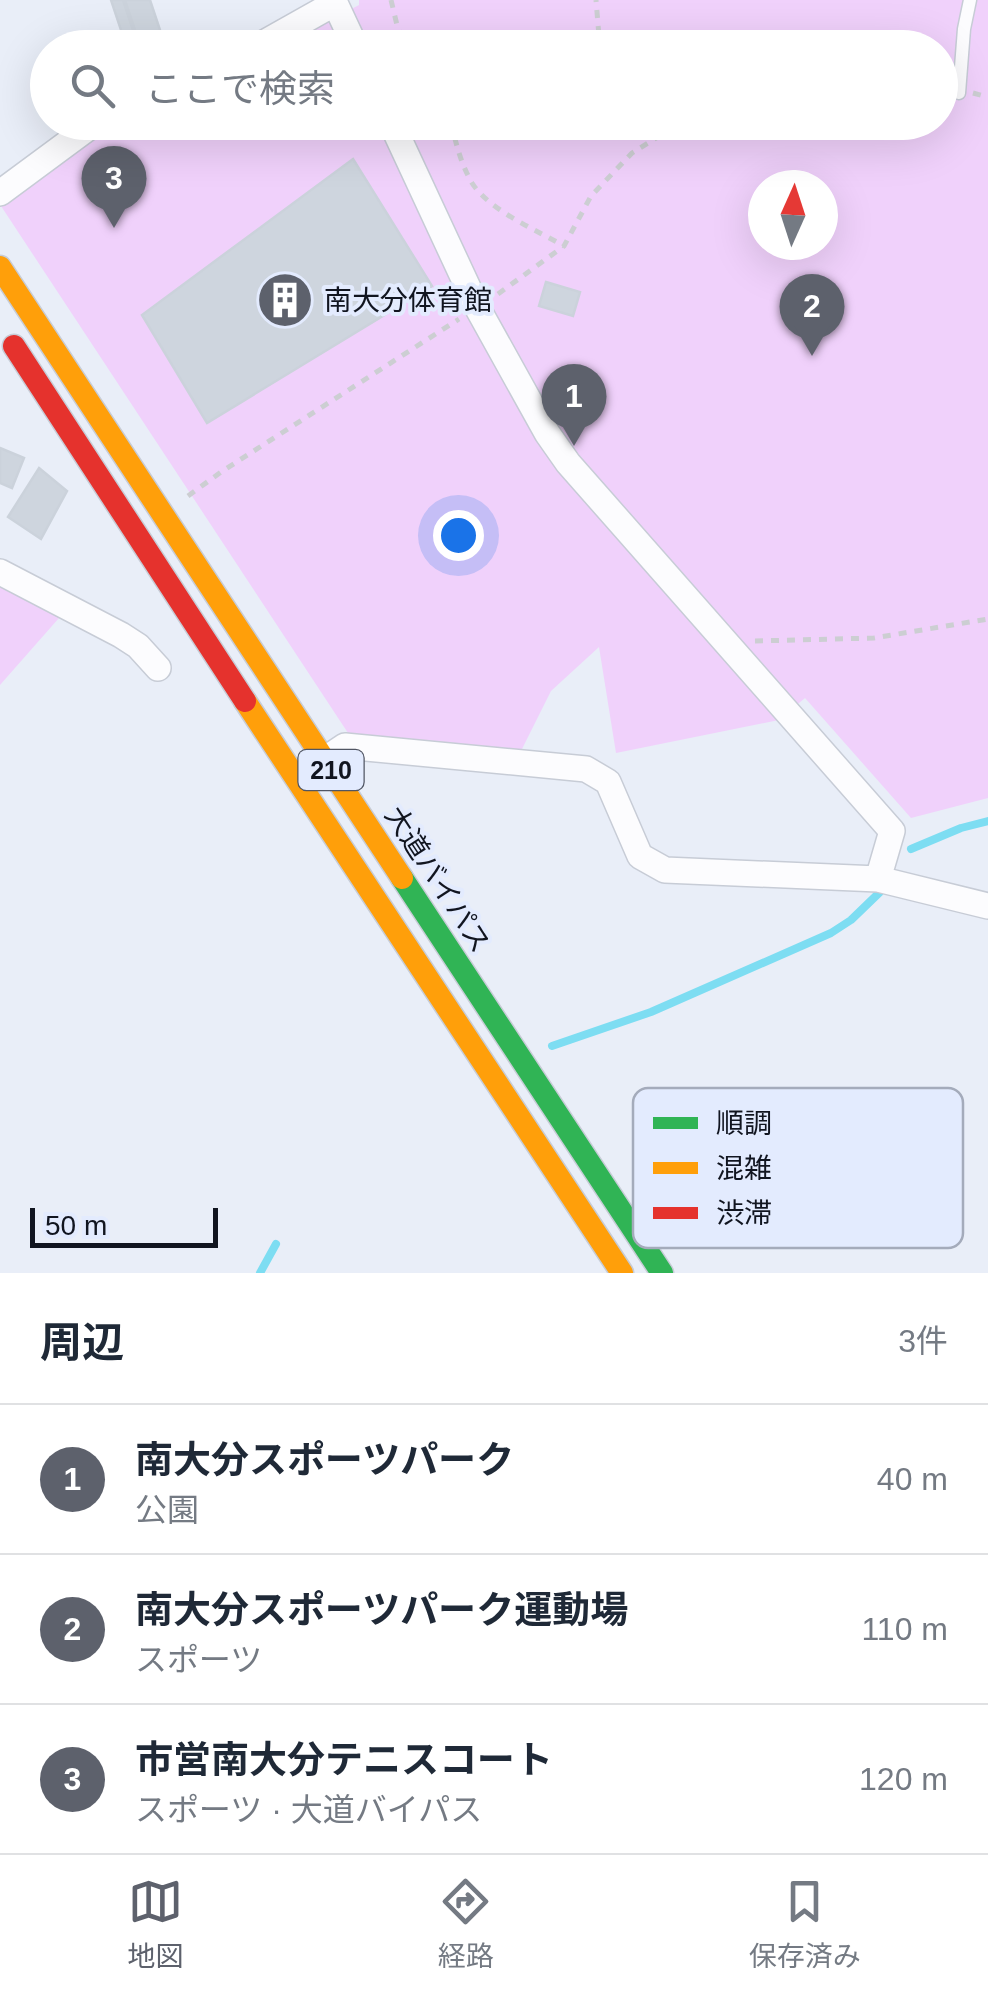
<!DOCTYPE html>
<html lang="ja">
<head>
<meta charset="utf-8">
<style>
	body { margin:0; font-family:Helvetica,"Noto Sans JP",sans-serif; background:#f2f2f3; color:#1f2937 }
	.compass { position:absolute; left:748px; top:170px; width:90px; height:90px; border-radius:50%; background:#fff; box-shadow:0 10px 40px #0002; rotate:3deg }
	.scale { position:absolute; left:30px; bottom:25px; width:188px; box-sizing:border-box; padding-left:10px; border:5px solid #111520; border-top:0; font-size:28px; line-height:35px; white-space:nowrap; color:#111520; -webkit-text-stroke:8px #e3ebfe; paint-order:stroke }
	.you { position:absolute; left:458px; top:535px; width:35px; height:35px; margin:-25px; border:8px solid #fff; border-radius:50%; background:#1a73e8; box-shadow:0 0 0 15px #1a73e833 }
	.badge { display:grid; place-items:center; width:65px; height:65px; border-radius:50%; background:#5d616c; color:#fff; font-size:32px; font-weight:700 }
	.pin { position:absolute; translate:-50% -82px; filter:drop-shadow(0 2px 5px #0008) }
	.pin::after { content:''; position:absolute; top:52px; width:35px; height:30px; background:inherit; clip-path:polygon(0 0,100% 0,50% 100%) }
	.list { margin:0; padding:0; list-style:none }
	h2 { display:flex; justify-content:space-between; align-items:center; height:130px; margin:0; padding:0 40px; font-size:42px }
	h2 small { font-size:32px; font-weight:400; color:#747a83 }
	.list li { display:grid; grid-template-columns:65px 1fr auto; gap:30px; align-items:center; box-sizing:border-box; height:150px; padding:0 40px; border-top:2px solid #e0e1e3 }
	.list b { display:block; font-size:38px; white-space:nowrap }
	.list p { margin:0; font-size:32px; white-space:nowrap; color:#747a83 }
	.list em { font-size:32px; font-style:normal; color:#747a83 }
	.icon { flex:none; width:55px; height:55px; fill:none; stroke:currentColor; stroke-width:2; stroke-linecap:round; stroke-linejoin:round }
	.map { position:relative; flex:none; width:988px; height:1273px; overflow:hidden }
	.search { position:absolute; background:#fff; box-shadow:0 10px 40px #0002; left:30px; right:30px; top:30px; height:110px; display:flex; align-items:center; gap:25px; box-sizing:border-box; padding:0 35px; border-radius:55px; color:#747a83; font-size:38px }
	.sheet { height:580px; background:#fff }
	nav { display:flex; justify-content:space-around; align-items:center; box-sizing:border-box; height:140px; border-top:2px solid #e0e1e3; background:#fff; font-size:28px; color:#747a83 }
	nav a { display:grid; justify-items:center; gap:5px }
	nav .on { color:#5d616c }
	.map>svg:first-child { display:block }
	.green { fill:#f0d1fb; fill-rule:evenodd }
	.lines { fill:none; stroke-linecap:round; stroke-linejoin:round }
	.stream { stroke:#7dddf2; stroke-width:8 }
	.building { fill:#ced5de; stroke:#cbd2db; stroke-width:2.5 }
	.lane-casing { stroke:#c7ccd6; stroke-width:15 }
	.street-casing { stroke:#c7ccd6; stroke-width:28 }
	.fast-casing { stroke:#c7ccd6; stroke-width:25 }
	.slow-casing { stroke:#c7ccd6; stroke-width:25 }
	.jam-casing { stroke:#c7ccd6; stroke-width:25 }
	.path { stroke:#ccced2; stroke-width:5; stroke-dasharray:8 8; stroke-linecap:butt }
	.lane { stroke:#fcfcfe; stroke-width:12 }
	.street { stroke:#fcfcfe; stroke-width:25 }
	.fast { stroke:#30b455; stroke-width:22 }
	.slow { stroke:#ff9f0a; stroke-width:22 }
	.jam { stroke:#e5322d; stroke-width:22 }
	.labels { text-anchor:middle; stroke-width:8; stroke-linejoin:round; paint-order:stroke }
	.shield { fill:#e3ebfe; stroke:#505563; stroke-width:2.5 }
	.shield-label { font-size:25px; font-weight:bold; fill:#111520 }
	.poi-label { font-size:28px; fill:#111520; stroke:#e3ebfe; text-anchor:start }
	.street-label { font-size:28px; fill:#111520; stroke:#e3ebfe }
	.key { fill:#e3ebfe; stroke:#a4abbb; stroke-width:2.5 }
	.key-label { font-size:28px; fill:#111520 }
</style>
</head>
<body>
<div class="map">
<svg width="988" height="1273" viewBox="0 0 988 1273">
	<rect width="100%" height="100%" fill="#e9eef8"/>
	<path class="green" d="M359,0H988V798L911,818L805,698L779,720L616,753L599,647L551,691L521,751L348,733L1,206L113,123L940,122V48L280,47L359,5ZM763,185H823V245H763Z
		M0,587L14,592L59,618L0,685Z"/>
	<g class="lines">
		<path class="stream" d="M911,849L961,828L988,821
			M552,1046L651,1012L831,933L851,920L880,892
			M260,1273L276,1244"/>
	</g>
	<path class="building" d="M111,0H123L139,48H127Z
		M125,0H150L166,48H141Z
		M353,159L432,286L207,423L142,315Z
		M546,282L580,292L573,316L539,306Z
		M0,448L24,458L12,488L0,483Z
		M39,468L67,491L41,539L8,517Z"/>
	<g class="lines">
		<g class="lane-casing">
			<path id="lane" d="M959,93L964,29L970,0"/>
		</g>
		<g class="street-casing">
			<path id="street" d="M335,3L356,48
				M255,48L335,3L334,0
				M391,122L477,307L547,433L568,463L892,831L878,879
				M0,193L96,122
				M0,572L121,635L138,646L158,668
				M324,760L345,746L586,769L608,782L640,856L665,870L878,879L988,906"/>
		</g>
		<g class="fast-casing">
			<path id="fast" d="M402,878L662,1273"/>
		</g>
		<g class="slow-casing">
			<path id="slow" d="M0,267L402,878
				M245,701L622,1273"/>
		</g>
		<g class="jam-casing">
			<path id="jam" d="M14,346L245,701"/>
		</g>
		<path class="path" d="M391,0L397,25L407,48
			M592,48L599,36L596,0
			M973,93L988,97
			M451,122C456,144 461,164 472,183C489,210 536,230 564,246
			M498,294L564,246L591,196L632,153L682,122
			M188,496L221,472L459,319
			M755,641L874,638L988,619"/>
		<use href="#lane" class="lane"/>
		<use href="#street" class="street"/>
		<use href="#fast" class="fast"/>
		<use href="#slow" class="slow"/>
		<use href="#jam" class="jam"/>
	</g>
	<defs>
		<g id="building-disc" transform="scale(2.875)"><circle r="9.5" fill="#5d616c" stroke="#e3ebfe"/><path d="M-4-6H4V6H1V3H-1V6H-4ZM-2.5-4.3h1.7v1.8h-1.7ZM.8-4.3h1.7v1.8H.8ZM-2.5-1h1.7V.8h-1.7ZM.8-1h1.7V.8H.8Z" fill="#fff"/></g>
	</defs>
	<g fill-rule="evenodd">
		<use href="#building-disc" x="285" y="300"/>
	</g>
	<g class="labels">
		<rect class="shield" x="298.5" y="750" width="65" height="40" rx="8"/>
		<g class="shield-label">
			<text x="331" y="779">210</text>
		</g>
		<g class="poi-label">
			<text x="324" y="310">南大分体育館</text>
		</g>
		<g class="street-label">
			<text transform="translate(438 879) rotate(57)" y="10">大道バイパス</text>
		</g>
	</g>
	<rect x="633" y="1088" width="330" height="160" rx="15" class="key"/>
	<rect x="653" y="1117" width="45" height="12" fill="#30b455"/>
	<rect x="653" y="1162" width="45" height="12" fill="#ff9f0a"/>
	<rect x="653" y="1207" width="45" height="12" fill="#e5322d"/>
	<g class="key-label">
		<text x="716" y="1133">順調</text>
		<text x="716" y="1178">混雑</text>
		<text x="716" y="1223">渋滞</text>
	</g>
</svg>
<svg class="compass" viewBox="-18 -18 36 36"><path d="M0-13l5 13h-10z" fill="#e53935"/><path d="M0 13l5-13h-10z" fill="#747a83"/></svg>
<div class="scale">50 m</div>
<div class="you"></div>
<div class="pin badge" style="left:574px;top:446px">1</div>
<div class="pin badge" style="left:812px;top:356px">2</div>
<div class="pin badge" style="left:114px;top:228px">3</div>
<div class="search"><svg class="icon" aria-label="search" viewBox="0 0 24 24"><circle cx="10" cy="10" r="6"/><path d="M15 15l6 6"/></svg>ここで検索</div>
</div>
<section class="sheet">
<h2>周辺<small>3件</small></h2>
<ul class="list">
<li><span class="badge">1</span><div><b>南大分スポーツパーク</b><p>公園</p></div><em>40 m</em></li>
<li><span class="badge">2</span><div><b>南大分スポーツパーク運動場</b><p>スポーツ</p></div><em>110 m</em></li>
<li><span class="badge">3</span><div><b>市営南大分テニスコート</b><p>スポーツ · 大道バイパス</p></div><em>120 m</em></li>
</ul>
</section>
<nav>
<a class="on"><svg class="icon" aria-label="map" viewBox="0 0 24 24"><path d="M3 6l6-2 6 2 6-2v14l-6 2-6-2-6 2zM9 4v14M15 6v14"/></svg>地図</a>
<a><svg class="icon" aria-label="directions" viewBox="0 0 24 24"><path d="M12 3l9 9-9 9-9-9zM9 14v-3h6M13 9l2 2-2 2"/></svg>経路</a>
<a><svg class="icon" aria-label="saved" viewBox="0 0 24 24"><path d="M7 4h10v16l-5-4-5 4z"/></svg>保存済み</a>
</nav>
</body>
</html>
